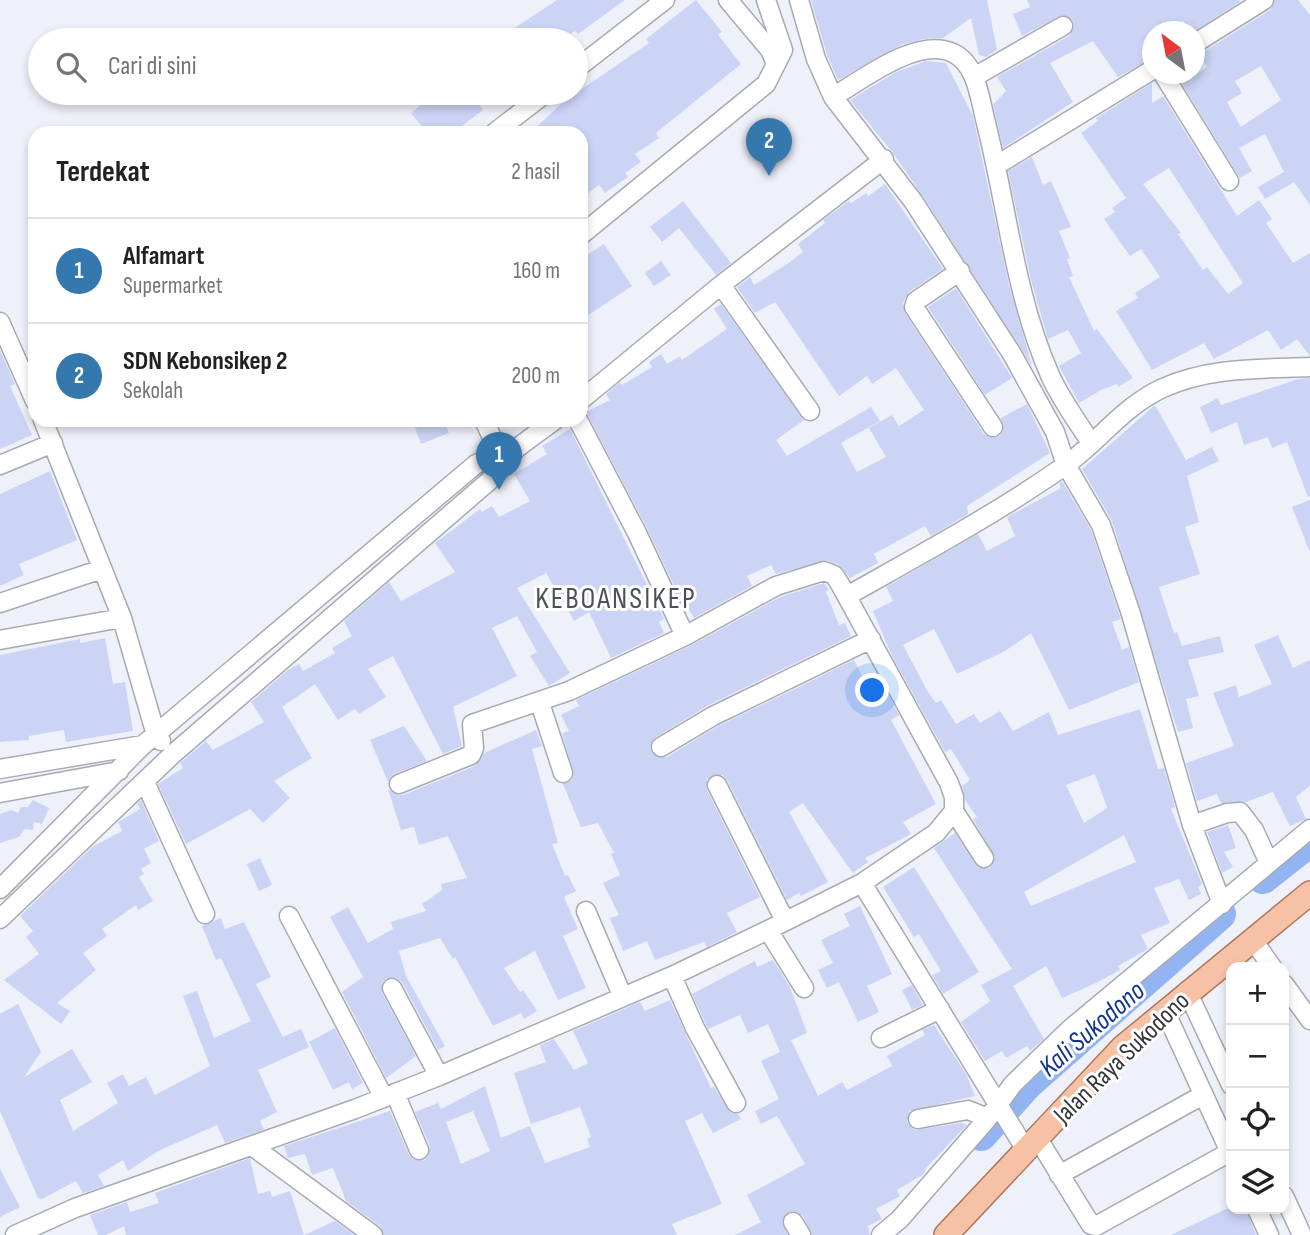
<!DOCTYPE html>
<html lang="id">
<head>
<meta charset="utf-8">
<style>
	body { margin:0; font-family:"Sofia Sans Condensed",sans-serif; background:#f6f6f6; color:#202124 }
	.controls { position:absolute; right:21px; bottom:21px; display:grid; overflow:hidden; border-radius:14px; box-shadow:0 4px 10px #0003 }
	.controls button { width:63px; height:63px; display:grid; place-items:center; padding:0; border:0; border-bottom:2px solid #e0e0e0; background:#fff; color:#202124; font:35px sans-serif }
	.compass { position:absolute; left:1142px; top:21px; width:63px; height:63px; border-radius:50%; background:#fff; box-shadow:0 4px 10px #0003; rotate:328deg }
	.you { position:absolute; left:873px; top:691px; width:24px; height:24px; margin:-18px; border:5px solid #fff; border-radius:50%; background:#1a73e8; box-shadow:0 0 0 10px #1a73e833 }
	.badge { display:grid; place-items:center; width:46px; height:46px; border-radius:50%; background:#3578ae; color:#fff; font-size:23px; font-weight:700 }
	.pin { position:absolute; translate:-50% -58px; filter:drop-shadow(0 2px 4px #0008) }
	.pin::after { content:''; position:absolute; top:37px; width:24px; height:21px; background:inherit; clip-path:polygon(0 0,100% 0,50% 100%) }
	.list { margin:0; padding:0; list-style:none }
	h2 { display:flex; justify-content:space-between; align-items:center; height:91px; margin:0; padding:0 28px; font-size:30px }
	h2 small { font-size:23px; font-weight:400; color:#757577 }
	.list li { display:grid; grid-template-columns:46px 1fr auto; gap:21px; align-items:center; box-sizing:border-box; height:105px; padding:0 28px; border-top:2px solid #e0e0e0 }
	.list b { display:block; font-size:26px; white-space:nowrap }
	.list p { margin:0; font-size:23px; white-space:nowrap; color:#757577 }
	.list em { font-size:23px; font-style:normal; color:#757577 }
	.icon { flex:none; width:38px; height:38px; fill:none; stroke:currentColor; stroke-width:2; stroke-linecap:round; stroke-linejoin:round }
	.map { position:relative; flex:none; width:1310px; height:1235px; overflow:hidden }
	.search { position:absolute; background:#fff; box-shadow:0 4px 10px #0003; left:28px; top:28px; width:560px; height:77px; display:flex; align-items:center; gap:18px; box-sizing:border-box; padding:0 24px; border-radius:38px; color:#757577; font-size:26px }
	.panel { position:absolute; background:#fff; box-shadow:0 4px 10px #0003; left:28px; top:126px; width:560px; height:301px; border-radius:21px }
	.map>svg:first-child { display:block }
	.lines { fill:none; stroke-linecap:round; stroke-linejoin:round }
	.river { stroke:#93b4f3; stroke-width:32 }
	.building { fill:#ccd4f6; fill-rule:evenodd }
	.minor-casing { stroke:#a8aab3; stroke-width:21 }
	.major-casing { stroke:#af7659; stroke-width:26 }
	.minor { stroke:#fff; stroke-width:18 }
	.major { stroke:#f7c1a6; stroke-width:23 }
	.labels { text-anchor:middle; stroke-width:6; stroke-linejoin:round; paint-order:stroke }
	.street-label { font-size:26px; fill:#353639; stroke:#fff }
	.water-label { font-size:28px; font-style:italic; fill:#0f358d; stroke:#fff }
	.quarter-label { font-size:30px; letter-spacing:2px; fill:#4e5058; stroke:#fff }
</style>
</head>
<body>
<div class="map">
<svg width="1310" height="1235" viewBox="0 0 1310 1235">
	<rect width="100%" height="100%" fill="#eef0fa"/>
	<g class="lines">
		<path class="river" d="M1263,878L1310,841
			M981,1135L1027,1084L1220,914"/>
	</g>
	<path class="building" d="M557,0H625L578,34L575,31L562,40H548L543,34L533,40H516L510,31Z
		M696,0L722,32L718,35L741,64L656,133L659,138L635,154L641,162L625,173L628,177L605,193L599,185L581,199V133H530L563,102L649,43L646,39Z
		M811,0H987L997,50L986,57L979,55L971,18L943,38L923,39L903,44L838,80L827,55Z
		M1027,0H1239L1240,2L1193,32L1183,21L1165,32H1152V59L1118,77L1093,41L1050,63L1073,102L1003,148L993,105L1006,91L997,77L1069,36L1074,27L1072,20L1062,15L1022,36L1013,14L1030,7Z
		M1275,0H1298L1310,15V205L1294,182L1265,199L1258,187L1284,172L1265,134L1239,148L1252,171L1240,178L1182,84L1207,67L1200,54L1270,10ZM1261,66L1281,100L1241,127L1227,102L1242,93L1235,81Z
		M926,61L946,63L973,116L1009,285L1032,366L922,195L893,153L850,100L896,72Z
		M1152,83V103L1163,96L1237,216L1259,200L1272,219L1266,223L1293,263L1310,253V356L1297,339L1281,350L1268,330L1214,359L1204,343L1152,370L1116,311L1138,298L1135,293L1160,277L1141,249L1130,256L1104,219L1115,212L1112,208L1126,198L1081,133L1098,121L1096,118ZM1169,168L1243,283L1228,294L1207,267L1203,270L1178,234L1181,233L1143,184Z
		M435,93H471L483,110L453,133H427L411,113Z
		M1032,157L1043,185L1051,181L1071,227L1059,231L1070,258L1067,259L1073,276L1069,277L1094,331L1097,329L1133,378L1118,387L1117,384L1101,390L1079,403L1059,366L1081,353L1068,330L1048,339L1031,280L1008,171Z
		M885,184L943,269L909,292L903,303L905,313L984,434L993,438L1000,436L1004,427L1001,418L1027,404L1050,453L967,506L968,514L931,536L925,526L874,554L878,563L850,578L839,565L827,560L776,574L771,565L747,576L752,586L694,618L688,608L685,609L647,528L586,412L610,400L606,394L620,382L622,385L652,367L649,362L661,354L667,364L680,356L682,360L727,329L714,309L721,304L804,420L776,440L787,456L871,407L880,421L841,443L857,472L886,457L869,428L892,415L899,426L924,410L896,368L872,384L867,376L839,396L775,302L755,313L737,287L750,277L754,285L790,262L803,252L798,244L825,223L823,220L849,201L851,203L866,193L868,196Z
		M683,201L731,263L716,275L679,228L662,242L650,227Z
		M604,244L632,286L581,320V259Z
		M661,261L671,275L654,286L645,273Z
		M956,288L1012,378L985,395L928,307Z
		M0,350L15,384L10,386L32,435L0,449Z
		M1310,378V496L1308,497L1287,442L1272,448L1268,437L1244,445L1237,422L1211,433L1200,407L1218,398L1221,405L1298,379Z
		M1155,405L1186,460L1212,447L1219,461L1187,476L1199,522L1185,527L1200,574L1159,587L1174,633L1177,632L1182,646L1220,636L1224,652L1188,660L1199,696L1186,699L1193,728L1178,732L1112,521L1082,469Z
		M425,420H444L449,433L421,444L415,428L427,424Z
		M570,429L664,619L659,622L664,633L611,658L589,612L574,621L546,573L517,588L570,673L549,686L530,656L537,652L517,616L492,628L517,676L453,707L462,746L443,754L393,656L368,669L386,697L359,714L355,709L338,720L315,684L282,707L312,758L274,781L290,798L263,823L250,809L186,844L158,784L183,768L180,763L206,741L213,750L264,722L251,702L288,670L299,664L303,671L335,653L332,648L352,636L344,621L389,582L401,601L455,572L435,543L480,509L482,512L492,506L499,517L530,501L514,474L547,454L542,446Z
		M50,471L77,540L19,564L24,575L0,586V494Z
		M1062,481L1091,530L1121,619L1112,622L1122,650L1129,647L1139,682L1069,710L1031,633L1005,651L957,674L934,629L903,645L928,692L936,703L941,700L956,724L974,714L980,723L1000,711L1013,731L1049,712L1058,735L1140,709L1158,769L1164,768L1175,807L1171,809L1202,884L1198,887L1201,894L1189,900L1179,879L1154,888L1170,923L1141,935L1148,949L1118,966L1120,970L1098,982L1062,998L1046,966L1013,986L1044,1039L1030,1051L1027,1046L1006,1058L1002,1051L985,1061L961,1022L990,1001L981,985L1012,969L934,848L955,833L978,868H990L995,857L973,819L977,817L965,800L962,786L970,780L951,749L945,752L892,656L873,611L893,601L886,587L978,534L987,551L1015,536L1007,517L1061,488L1059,484ZM1095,774L1107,808L1084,823L1066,785ZM1124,835L1136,862L1031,906L1024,892Z
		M1310,500V550H1309L1292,507Z
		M824,583L829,589L826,592L839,625L845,623L851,636L707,706L655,738L650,746L651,752L656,757H667L718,726L854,660L865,682L869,680L878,695L886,691L899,715L891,720L936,804L903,822L911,834L865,858L868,862L853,873L803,803L789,812L828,882L801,896L799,893L787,900L727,780L723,775H713L707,779V790L760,897L727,913L737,932L707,947L704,942L655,960L647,941L623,951L610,918L619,915L603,883L620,875L611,854L614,853L598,823L581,827L563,784L571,781L574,775L562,733L569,731L561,715L579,706L576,700L690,646L780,597Z
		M1278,635L1293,668L1310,660V786L1296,797L1306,819L1290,826L1273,792L1246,802L1221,803L1217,794L1197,801L1186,763L1234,746L1213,693L1236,685L1239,697L1272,684L1254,645Z
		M105,638L113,684L125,682L133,731L66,742L64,730L29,736V740L0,742V655L80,639V643Z
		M404,726L427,761L394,774L388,782L370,740Z
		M536,730L542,746L532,749L558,843L552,844L565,876L568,875L576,891L564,897L578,929L563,936L586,988L558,1000L535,951L504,968L520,992L523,990L537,1011L524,1019L521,1013L493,1026L455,957L453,959L440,938L399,951L406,976L445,1046L438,1050L402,982L397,978H387L382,983V993L416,1056L386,1078L342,992L363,977L330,917L348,907L368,943L393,929L391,922L426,911L422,904L442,890L441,884L467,878L448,836L419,845L414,827L401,830L388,789L397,795H403L475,766L484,753Z
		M33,800L49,808L42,824L34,822L33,830L25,829L19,837L0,843V814L11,810L18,813L21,807H28Z
		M141,800L159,841L144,849L151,863L141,869L144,874L139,877L153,901L138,910L136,905L102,929L107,936L83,953L96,970L57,1003L70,1011L61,1024L4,980L39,954L26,937L33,931L20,916L92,847L122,831L118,822L140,809L137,804Z
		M1228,825L1236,848L1224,852L1233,867L1222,873L1207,832Z
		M260,858L272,885L259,891L247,864Z
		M914,867L979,972L943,994L932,975L941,971L919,934L914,937L883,887Z
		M860,906L892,974L867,986L879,1012L858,1022L839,982L827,988L818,970L833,963L821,940L850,926L844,914Z
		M221,918L225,929L244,922L271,977L256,984L283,1037L301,1029L309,1047L258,1070L277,1112L260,1121L264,1129L260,1131L225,1143L217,1125L158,1151L128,1171L123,1160L98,1175L104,1186L83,1193L76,1181L42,1199L38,1198L0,1111V1014L18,1004L41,1052L24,1077L72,1049L92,1082L60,1100L73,1131L118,1103L107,1083L123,1074L129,1086L146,1077L155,1095L210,1066L183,996L197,991L214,1038L251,1021L221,958L216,960L202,926Z
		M773,960L790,987L807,1033L791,1040L818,1096L842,1082L847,1090L892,1066L887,1056L925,1035L922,1030L934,1025L966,1074L975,1096L910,1111L907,1122L915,1130L961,1123L967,1125L926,1168L924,1174L897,1190L900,1196L876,1209L882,1219L868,1226L870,1235H812L803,1216L793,1211L787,1213L782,1222L788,1235H735L761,1222L747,1195L805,1164L777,1116L761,1124L755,1111L779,1099L761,1061L780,1052L768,1024L748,1033L740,1015L708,1029L692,994L755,961L757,967Z
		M912,985L923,1005L912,1010L902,990Z
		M670,1000L711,1088L714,1087L730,1112L738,1114L741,1119L713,1133L702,1113L685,1121L722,1204L672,1224L677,1235H384L380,1226L346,1201L333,1168L312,1175L305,1154L288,1158L284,1146L390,1111L409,1155L413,1159L423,1161L428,1156L430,1146L415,1112L438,1103L441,1109L485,1086L501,1138L530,1126L545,1163L590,1147L587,1139L591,1137L580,1107L531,1124L514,1073L546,1062L540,1045L554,1039L574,1070L588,1063L573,1031L640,1002L645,1011ZM473,1111L490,1151L461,1164L446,1122Z
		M335,1028L363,1083L352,1089L349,1082L333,1090L309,1042Z
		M250,1158L258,1194L270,1191L272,1197L290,1191L304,1235L335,1221L354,1235H126L124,1226L106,1235H98L90,1215L127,1202L130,1212L159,1203L155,1193Z
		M0,1169L20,1207L0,1217Z
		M1226,1209H1246L1256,1235H1171Z"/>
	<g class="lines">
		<g class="minor-casing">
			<path id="minor" d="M728,0L770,50L776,64
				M799,0L816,59L833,97L913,201L1012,354L1055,432L1066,465L1101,525L1131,614L1192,825L1222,904
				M1194,44L1264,0
				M576,69L665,0
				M1163,74L1229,181
				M974,77L1063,26
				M833,97C863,79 918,36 953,53C977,64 980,100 986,123C1007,206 1015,296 1050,375C1060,398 1077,421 1091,443
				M494,133L546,93
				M997,165L1152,70
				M581,235L766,84L783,50L766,0
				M960,271L916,301L914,307L993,427
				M721,285L810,411
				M0,322L35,401
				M581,400L721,285L884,159
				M43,420L122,618L156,735L161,741
				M484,420L503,462
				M578,420L637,533L685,636
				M0,465L53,443
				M847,596C920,555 994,515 1063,467C1098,443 1123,406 1163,388C1209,367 1260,369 1310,367
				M0,603L102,569
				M0,640L122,618
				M540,703L563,773
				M661,747L713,716L871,639
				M0,769L143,745
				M145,782L205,914
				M717,785L785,921
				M0,793L119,771
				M954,811L984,858
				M1192,825L1227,813L1240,812L1254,830L1269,863
				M862,883L1026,1150
				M0,889L143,745L476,464L517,448
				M586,911L622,995
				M289,916L384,1098
				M0,919L173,754L489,481L517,448L555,420
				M768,930L804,988
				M1253,940L1272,967
				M672,976L695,1028L736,1103
				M1284,984L1310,1020
				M392,988L439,1076
				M1187,991L1231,1085
				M881,1038L940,1009
				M395,1093L419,1150
				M918,1119L968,1110L988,1118
				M1038,1139L1091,1225L1096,1226L1230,1152L1165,1011
				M252,1146L373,1235
				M1059,1175L1203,1095
				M1284,1196L1302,1235
				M1257,1209L1269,1235
				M793,1222L801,1235
				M15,1235L75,1208L355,1109L439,1076L672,976L768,930L862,883L936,833L954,811V797L949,783L840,584L834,575L824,571L776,586L685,636L569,691L472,724L474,748L471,755L399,784
				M881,1235L900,1219L988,1118L1013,1084L1070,1029L1310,829"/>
		</g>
		<g class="major-casing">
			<path id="major" d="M946,1235L1123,1047L1310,893"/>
		</g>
		<use href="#minor" class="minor"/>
		<use href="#major" class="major"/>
	</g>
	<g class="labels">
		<g class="street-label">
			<text transform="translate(1121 1057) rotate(-44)" y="9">Jalan Raya Sukodono</text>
		</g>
		<g class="water-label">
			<text transform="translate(1091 1028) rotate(-41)" y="10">Kali Sukodono</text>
		</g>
		<g class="quarter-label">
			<text x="616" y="608">KEBOANSIKEP</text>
		</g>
	</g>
</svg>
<div class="controls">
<button>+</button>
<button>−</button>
<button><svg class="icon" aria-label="locate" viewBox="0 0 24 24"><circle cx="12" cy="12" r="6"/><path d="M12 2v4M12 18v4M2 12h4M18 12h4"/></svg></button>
<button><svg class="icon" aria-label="layers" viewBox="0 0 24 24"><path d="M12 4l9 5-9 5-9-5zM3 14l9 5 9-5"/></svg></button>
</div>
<svg class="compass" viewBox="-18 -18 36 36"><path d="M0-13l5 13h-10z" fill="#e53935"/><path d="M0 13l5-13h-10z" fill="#757577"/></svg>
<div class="you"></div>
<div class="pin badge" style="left:499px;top:490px">1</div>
<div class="pin badge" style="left:769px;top:176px">2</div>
<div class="search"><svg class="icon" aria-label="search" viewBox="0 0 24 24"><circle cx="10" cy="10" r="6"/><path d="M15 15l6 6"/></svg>Cari di sini</div>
<section class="panel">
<h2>Terdekat<small>2 hasil</small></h2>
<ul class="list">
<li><span class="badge">1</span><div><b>Alfamart</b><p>Supermarket</p></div><em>160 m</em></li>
<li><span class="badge">2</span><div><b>SDN Kebonsikep 2</b><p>Sekolah</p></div><em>200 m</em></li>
</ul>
</section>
</div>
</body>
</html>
